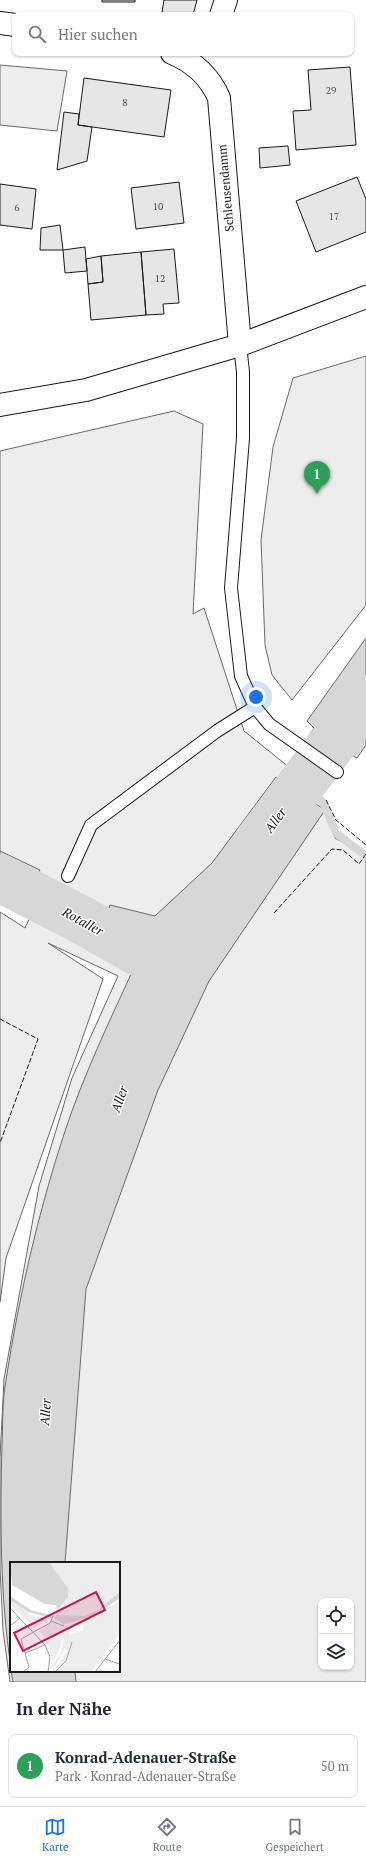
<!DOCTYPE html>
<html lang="de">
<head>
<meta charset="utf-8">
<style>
	body { margin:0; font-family:"PT Serif",serif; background:#f6f6f7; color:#1f2937 }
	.controls { position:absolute; right:12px; bottom:12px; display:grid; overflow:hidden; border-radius:8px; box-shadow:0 1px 3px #0004 }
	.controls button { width:36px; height:36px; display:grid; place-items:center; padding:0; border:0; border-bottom:1px solid #e0e1e3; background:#fff; color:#1f2937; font:20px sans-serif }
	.you { position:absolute; left:256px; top:697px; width:14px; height:14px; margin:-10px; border:3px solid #fff; border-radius:50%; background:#1a73e8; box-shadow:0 0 0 6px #1a73e833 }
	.badge { display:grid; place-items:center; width:26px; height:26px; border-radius:50%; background:#1a73e8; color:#fff; font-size:13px; font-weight:700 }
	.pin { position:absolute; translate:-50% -33px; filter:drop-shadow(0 1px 2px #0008) }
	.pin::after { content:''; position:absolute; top:21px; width:14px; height:12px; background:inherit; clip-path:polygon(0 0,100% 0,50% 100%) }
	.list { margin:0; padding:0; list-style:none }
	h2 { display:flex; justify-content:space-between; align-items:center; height:52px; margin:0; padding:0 16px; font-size:17px }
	h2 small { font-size:13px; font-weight:400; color:#747a83 }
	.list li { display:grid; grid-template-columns:26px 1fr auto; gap:12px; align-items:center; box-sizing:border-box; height:64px; margin:0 8px 8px; padding:0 8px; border:1px solid #e0e1e3; border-radius:8px }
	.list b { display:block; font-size:15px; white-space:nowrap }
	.list p { margin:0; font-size:13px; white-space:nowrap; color:#747a83 }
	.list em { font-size:13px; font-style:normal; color:#747a83 }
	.icon { flex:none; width:22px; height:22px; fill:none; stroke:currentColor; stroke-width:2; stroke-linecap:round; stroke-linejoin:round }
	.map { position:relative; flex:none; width:366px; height:1682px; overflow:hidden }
	.search { position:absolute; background:#fff; box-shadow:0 1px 3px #0004; left:12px; right:12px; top:12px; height:44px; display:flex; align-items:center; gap:10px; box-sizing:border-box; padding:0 14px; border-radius:8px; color:#747a83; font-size:15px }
	.sheet { height:124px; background:#fff }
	nav { display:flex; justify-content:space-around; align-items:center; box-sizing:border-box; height:56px; border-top:1px solid #e0e1e3; background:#fff; font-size:11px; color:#747a83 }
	nav a { display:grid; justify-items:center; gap:2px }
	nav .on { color:#1a73e8 }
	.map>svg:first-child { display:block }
	.built { fill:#ededed; stroke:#6a6a6a; fill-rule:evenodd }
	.water { fill:#d7d7d7; stroke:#6a6a6a }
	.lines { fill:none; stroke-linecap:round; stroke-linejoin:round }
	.stream { stroke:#d7d7d7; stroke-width:8 }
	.river { stroke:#d7d7d7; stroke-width:48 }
	.building { fill:#e6e6e6; stroke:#1a1a1a }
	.lane-casing { stroke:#1a1a1a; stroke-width:14 }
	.street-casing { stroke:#1a1a1a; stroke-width:24 }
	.secondary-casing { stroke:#1a1a1a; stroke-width:24 }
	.lane { stroke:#fff; stroke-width:12 }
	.street { stroke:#fff; stroke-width:22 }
	.secondary { stroke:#fff; stroke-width:22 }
	.fence { stroke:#1a1a1a; stroke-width:1; stroke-dasharray:5 2; stroke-linecap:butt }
	.labels { text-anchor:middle; stroke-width:3; stroke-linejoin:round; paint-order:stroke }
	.number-label { font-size:10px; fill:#4d4d4d }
	.street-label { font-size:12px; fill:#1a1a1a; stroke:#fff }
	.water-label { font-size:13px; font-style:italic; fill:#1a1a1a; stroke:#fff }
	.inset-road { fill:none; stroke:#a3a3a3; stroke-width:1 }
	.view { fill:#c2185b; fill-opacity:0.15; stroke:#c2185b; stroke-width:2 }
	.inset-edge { fill:none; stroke:#1a1a1a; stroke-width:2 }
</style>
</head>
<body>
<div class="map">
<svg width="366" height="1682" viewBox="0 0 366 1682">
	<rect width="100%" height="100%" fill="#fff"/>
	<path class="built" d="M0,65L67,71L57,131L0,125Z
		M366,356V605L292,700L272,675L265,645L261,540L273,447L293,378Z
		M174,411L203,424L193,614L204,608L244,731L320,792L335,838L366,855V1682H10L3,1630L0,1568V1457L4,1379L39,1186L72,1078L118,976L48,943L103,979L6,1258L0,1302V912L25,928L33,911L0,894V451ZM11,1563H119V1671H11ZM321,1601H351V1667H321Z"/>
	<path class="water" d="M366,638V745L357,758L346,752L340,760L308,737L314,728L307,721Z
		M276,777L325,810L209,981L158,1090L86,1289L65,1563H11V1668C0,1595 0,1519 2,1445C3,1424 2,1401 6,1380C19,1296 38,1213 65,1131C83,1077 108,1024 132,972L96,947L110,905L155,916L212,863Z
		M0,851L40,870L22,909L0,897Z
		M11,1671H75L76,1682H13Z"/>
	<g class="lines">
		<path class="stream" d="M302,783L323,802L336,833L366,856"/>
		<path class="river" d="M257,843L366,699
			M0,878L78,918L158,963"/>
	</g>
	<path class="building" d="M102,0H135V2H102Z
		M164,0H197L193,15H176L162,12Z
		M350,67L356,145L296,150L293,111L311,110L308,70Z
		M84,78L171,90L164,137L78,125Z
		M64,112L79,114L78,125L92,127L87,161L57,170Z
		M288,146L290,165L260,168L259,148Z
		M357,177L366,199V232L316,252L296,201Z
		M179,182L184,223L136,229L131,188Z
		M0,184L36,189L32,229L0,225Z
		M60,225L63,250H40L41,228Z
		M85,247L87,271L65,273L63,250Z
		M174,249L179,303L163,304L164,314L146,315L141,252Z
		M141,252L146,315L91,320L88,284L103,282L101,256Z
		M101,256L103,282L88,284L86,259Z"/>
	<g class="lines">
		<g class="lane-casing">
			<path id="lane" d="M240,345L243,372V438L231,588L241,676L255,707L269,724L337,772
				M68,876L91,825L217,731L255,707"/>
		</g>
		<g class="street-casing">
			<path id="street" d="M221,15L226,0
				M0,23L15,25
				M172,53C194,62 210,77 219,98L240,345"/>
		</g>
		<g class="secondary-casing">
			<path id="secondary" d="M0,405L86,390L240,345L366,297"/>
		</g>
		<use href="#lane" class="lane"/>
		<use href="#street" class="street"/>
		<use href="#secondary" class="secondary"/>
		<path class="fence" d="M326,800L336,820L366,845
			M274,913L332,849L343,850L359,864L366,854
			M0,1019L38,1039L0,1143"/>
	</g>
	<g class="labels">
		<g class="number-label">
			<text x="331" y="94">29</text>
			<text x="125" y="106">8</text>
			<text x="158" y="210">10</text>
			<text x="17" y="211">6</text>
			<text x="334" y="220">17</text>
			<text x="160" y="282">12</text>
		</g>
		<g class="street-label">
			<text transform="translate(226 188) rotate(-95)" y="4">Schleusendamm</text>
		</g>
		<g class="water-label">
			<text transform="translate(275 820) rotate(-53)" y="5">Aller</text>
			<text transform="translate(83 921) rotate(29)" y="5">Rotaller</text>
			<text transform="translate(119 1099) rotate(-71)" y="5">Aller</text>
			<text transform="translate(45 1412) rotate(-86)" y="5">Aller</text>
		</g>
	</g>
	<g transform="translate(10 1562)">
		<rect width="110" height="110" fill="#fff"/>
		<path d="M39,0H110V36L92,49L71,58L88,53L110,38V71L81,110H42L52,98L57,88L55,87L46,103L36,110L51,91L54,76L52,75L51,84L43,100L39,84L29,68L43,59L58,26ZM73,62L74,68L59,73V68L64,64ZM0,38L21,53L39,59L24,65L0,42Z" fill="#ededed" fill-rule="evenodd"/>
		<path d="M0,0H39L58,26V35L47,48L46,43L35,42L2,23ZM110,30V36L80,55L54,62L44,56L45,53L74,54L88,48ZM0,34L21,48L41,53V56L18,50L0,38Z" fill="#d7d7d7"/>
		<path class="inset-road" d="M0,46L35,83L40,95L38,110M41,59L54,64M0,64L10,56M11,77L40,61L43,54M11,77L19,105L13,110M15,91L35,83M95,97L110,102M45,110L56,99L62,80M85,110L110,78"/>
		<path class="view" d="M86,30L95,48L13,89L4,71Z"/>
		<rect width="110" height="110" class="inset-edge"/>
	</g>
</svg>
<div class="controls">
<button><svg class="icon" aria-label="locate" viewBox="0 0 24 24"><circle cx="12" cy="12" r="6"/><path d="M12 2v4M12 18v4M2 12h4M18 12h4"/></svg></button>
<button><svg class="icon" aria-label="layers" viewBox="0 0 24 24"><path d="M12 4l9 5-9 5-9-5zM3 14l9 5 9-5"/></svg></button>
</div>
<div class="you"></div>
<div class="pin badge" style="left:317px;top:494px;background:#2e9e5b">1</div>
<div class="search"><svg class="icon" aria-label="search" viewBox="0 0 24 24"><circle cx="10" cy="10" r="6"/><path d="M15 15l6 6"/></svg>Hier suchen</div>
</div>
<section class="sheet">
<h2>In der Nähe<small></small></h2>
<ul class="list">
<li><span class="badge" style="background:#2e9e5b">1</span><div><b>Konrad-Adenauer-Straße</b><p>Park · Konrad-Adenauer-Straße</p></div><em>50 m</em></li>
</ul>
</section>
<nav>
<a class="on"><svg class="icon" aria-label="map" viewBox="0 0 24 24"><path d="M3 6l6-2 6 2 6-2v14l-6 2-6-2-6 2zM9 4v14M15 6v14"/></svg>Karte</a>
<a><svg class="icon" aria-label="directions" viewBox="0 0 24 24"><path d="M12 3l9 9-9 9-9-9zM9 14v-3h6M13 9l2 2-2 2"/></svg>Route</a>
<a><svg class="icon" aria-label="saved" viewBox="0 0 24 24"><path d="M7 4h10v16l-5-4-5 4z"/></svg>Gespeichert</a>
</nav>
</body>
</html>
